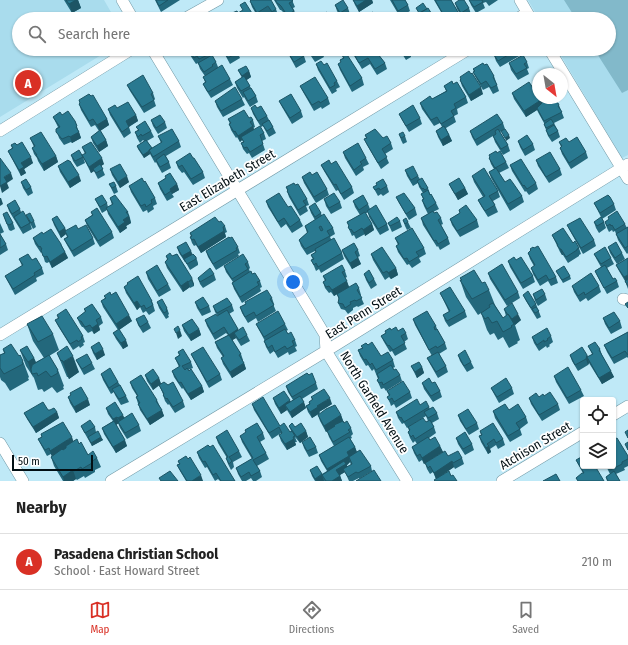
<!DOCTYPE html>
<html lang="en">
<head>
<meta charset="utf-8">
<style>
	body { margin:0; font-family:"Fira Sans Condensed",sans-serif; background:#f2f2f2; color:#222 }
	.controls { position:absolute; right:12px; bottom:12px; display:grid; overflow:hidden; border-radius:4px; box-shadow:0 1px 3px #0004 }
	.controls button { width:36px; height:36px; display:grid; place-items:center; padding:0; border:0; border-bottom:1px solid #e0e0e0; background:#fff; color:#222; font:20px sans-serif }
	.compass { position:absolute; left:532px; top:68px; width:36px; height:36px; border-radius:50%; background:#fff; box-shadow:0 1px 3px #0004; rotate:149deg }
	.scale { position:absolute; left:12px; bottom:10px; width:81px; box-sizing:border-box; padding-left:4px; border:2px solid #020f14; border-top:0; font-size:11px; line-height:14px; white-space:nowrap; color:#020f14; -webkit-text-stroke:3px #fff; paint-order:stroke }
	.you { position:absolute; left:293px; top:282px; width:14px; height:14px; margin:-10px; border:3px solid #fff; border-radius:50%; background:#1a73e8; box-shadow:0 0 0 6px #1a73e833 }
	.badge { display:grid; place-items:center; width:26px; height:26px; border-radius:50%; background:#d93025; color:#fff; font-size:13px; font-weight:700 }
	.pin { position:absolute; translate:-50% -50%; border:2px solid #fff; box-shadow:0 1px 4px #0006 }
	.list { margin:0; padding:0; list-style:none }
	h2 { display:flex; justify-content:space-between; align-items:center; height:52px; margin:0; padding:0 16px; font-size:17px }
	h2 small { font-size:13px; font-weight:400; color:#767676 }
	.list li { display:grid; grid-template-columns:26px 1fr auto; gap:12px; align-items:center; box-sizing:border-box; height:56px; padding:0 16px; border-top:1px solid #e0e0e0 }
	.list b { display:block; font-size:15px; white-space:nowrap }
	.list p { margin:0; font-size:13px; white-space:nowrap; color:#767676 }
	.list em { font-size:13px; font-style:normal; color:#767676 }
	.icon { flex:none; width:22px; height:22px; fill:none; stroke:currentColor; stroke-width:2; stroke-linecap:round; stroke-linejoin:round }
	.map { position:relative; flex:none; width:628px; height:481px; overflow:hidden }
	.search { position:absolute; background:#fff; box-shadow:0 1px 3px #0004; left:12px; right:12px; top:12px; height:44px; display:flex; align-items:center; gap:10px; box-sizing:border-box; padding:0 14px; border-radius:22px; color:#767676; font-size:15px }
	.sheet { height:108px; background:#fff }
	nav { display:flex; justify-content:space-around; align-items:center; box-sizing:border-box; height:56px; border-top:1px solid #e0e0e0; background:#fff; font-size:11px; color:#767676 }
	nav a { display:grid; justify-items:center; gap:2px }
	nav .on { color:#d93025 }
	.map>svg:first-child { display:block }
	.built { fill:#a9dced }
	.green { fill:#82b9ca }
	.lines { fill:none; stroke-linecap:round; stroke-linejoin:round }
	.minor-casing { stroke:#7199a6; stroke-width:12 }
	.minor { stroke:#fff; stroke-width:11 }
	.wall { fill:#23687c; fill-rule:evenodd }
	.shaded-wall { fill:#1d5565 }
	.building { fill:#297990; stroke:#1d5565; fill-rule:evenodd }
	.labels { text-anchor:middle; stroke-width:3.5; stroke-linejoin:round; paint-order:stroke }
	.street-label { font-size:13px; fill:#020f14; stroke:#fff }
</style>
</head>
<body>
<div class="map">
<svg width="628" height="481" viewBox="0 0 628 481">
	<rect width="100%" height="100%" fill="#bfe9f7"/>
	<path class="built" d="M0,0H104L115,19H19V49H111L0,117Z
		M528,0H628V155L622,158L557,49H609V19H539Z"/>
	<path class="green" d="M564,0H628V90L622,93L594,49H609V19H576Z"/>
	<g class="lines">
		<g class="minor-casing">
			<path id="minor" d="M122,0L133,19
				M520,0L531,19
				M184,19L218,0
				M517,19L527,13
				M152,49L325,335L326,351L407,481
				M549,49L628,179
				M0,131L132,49
				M623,299L628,300
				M0,335L469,49
				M613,415L628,406
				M0,443L23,481
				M111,481L326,351L628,164
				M502,481L583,432"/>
		</g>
		<use href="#minor" class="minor"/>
	</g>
	<path class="wall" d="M64,0H78L81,8L72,13Z
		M155,0H180L161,12Z
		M274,0H292L295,7L293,8L297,17L293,19H287L283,12L281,10H280Z
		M353,0H372L373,3L359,12L355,5Z
		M390,0H405L408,5L410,11L400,17Z
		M434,0H451L458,12L460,18L458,19H445Z
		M469,0H498L489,6L486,2L483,3L485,8L476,13L471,5Z
		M250,1L276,9L278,15L274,18L270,12L259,19L252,7Z
		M455,3L469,8L471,14L463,19L457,9Z
		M335,5L348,8L350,14L342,19L337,11Z
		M186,49H208L211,56L216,62L218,67L230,79L233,85L211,98L206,90L203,84L205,82L203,77L205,76L200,69L198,63L196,64Z
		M213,49H236L240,58L230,64L223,51L217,55Z
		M308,49H321L324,57L315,62L309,53Z
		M324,49H332V50L327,53Z
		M350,49H374L385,63L387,69L377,75L370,64L362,69Z
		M399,49H414L415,52L411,55V57L406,60Z
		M501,49H523L524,51L521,53V55L500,67L496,61L494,55L501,50Z
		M287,51L304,56L306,62L296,68L290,57Z
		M342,55L362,78L364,85L352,92L340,70L338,64L341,63L340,60L343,58Z
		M527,62L529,68L527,69L529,74L518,80L511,70L509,63Z
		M316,64L324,65L337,81L340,87L336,89L337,91L332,94L318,70Z
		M484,65L494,76L499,91L493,94L489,87L483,90L476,78L473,72H474L473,69Z
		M238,70L249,71L251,77L246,80L256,96L258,102L250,107L244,97L243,98L237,88L235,82L242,78Z
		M460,77L483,94L471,101L462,86L460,80L461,79Z
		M453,84L466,97L468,103L457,109L458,114L454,116L456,122L446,128L452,141L443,146L438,137L436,131L442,127L440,123L434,126L422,109L420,103L432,99L446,91L444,86Z
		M127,85L153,93L155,99L154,100L156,106L144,113L130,91Z
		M300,86L328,98L330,104L322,109L321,107L314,111L303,92Z
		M512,93L538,98H550V100L559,105L564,118L554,123L558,131L560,137L552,142L548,136L544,124V123L539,114L537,110L526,117L514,99Z
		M242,99L245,105L223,117L217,107L215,101Z
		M79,100L107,119L109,125L100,131L106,140L108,146L99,152L93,143L91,137L99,131L95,125L91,127L81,110L79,104L80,103Z
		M279,101L301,111L303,117L292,124L282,107Z
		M117,108L136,115L138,121L129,127L131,133L124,138L110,115L108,109Z
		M251,108H257L267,116L269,120L273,127L276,133L269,137L265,130L263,126L261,127L253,114Z
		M399,114L420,118L422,124L409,132L402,120Z
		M62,115L75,121L81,138L72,143L71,142L64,145L59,138L56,129L58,127L53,117Z
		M249,118L253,120L255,127L253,128L254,130L264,133L266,139L262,141L265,150L252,158L249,153L247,154L243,149L241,143L243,142L242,140L240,142L237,137L236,138L231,130L229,124H230L228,119Z
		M151,120L165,122L167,128L158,134L153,126Z
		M503,123L505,129L500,132L508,145L510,151L503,155L495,142L493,136L496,134L477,146L472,137L470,131Z
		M136,127L151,131L154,137L147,141L152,148L161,143L158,136L179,141L181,147L166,156L169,162L171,168L162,173L158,166L156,162L155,163L150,154L144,158L138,149L137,146L144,141L143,140L140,143L137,138L135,132L138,130Z
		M399,134L405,136L407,142L403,144L401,140Z
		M365,135L383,138L391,143L393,149L385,154L389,163L381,169L367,145L364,139L366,138Z
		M30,138L56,156L58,162L44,171L38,161L37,158L34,154L32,148L34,147Z
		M518,141L533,144L535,150L525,156L520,147Z
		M559,142L586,152L588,158L571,169L562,154L560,148L561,147Z
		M11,145H17L33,163L24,169L26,173L21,176L11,157L8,151L12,148Z
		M82,147L104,164L101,166L105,175L98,179L94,171L91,173L82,155L85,154Z
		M343,152L366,158L369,164L363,167L364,170L356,176L345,158Z
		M497,153L506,162L509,168L499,173L505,182L522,196L524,202L510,211L491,178L489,172L494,169L491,164L489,158L490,157L489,155Z
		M71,155L83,157L85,163L77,167L73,161Z
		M193,158L203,172L205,178L193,185L184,172L182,173L178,168L176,162Z
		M536,160L560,169L562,175L549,183L538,166Z
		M331,164L352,187L354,193L344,200L338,190L336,191L324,171L321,165Z
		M510,165L536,183L538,189L529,195L526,191L525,192L512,171Z
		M58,166L81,181L70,188L60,172Z
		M110,169L129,182L120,188L112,175Z
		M405,170L418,176L420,179L428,188L430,194L436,203L439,209L433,212L434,213L441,218L443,224L441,225L448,238L450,244L440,250L438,246L437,247L423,225L421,218L428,214L424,206L422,200L423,199L421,194L423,193L419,187L418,183L413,186L407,176Z
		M312,175L327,189L329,195L316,203L304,183L302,177Z
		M165,176L177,184L179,190L172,194L174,197L167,201L160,189L158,183L166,178Z
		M472,176L498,191L500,197L493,201L495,205L498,212L488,217L481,206L478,200L483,197L474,182Z
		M21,182L31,187L33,193L28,196L23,188Z
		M376,183L387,186L389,192L383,196L381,194L378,196L373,187L377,185Z
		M109,184L116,186L118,192L114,194Z
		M449,184L465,188L468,194L458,200L452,190Z
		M295,185L307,199L309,205L306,206L308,211L300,216L289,197L287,191V190L286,187Z
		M129,186L155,198L157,204L153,206L154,209L148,213L147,210L143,212L131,192Z
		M396,197L415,208L417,215L409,220L399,203Z
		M110,198L128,212L130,218L131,223L126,226L127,228L120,233L108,214L107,210L102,213L95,199L107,203L108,207L112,205Z
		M324,199L340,202L342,208L331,214L326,206Z
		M266,201L288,207L300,220L303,226L292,233L286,224L281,228L268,207Z
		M353,201L368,204L370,209L387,224L389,230L380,235L369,217L368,212L365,214L372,224L374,230L365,236V234L356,239L354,235L352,236L348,227L349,226L347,222L360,215L355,207Z
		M594,203L614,204L616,210L602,219Z
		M7,205L20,209L21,212L29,221L26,215L34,221L36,227L33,229L30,223L32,229L23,234L9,211Z
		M309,207L321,213L322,216L333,228L335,234L330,237L331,239L342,253L344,259L321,273L319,269L316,271L314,266L311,260H313L311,255L316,252L315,251L307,255L301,246L299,240L307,233L305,226L315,220L311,213Z
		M459,210L477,220L479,227L460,237L452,225L450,219L460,213Z
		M91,212L112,232L114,238L100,247L87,226L85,220L92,215Z
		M3,214L13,223L15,229L11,231L9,230Z
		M608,217L625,224L627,228H628V253L627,254L618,240L615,231L613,232L612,230L609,232L607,228L605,222L609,219Z
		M52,219L65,228L66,231L78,229L93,238L95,244L74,257L67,245L64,239L67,237L66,234L61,238L54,225Z
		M403,220L408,222L411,228L407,230L405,226Z
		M400,221L402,227L392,232L388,223Z
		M219,222L225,226L227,232L225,233L226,237L201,253L196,245L194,246L192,243L190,237H191L190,233Z
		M594,222H604L606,228L599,233L596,228Z
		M0,223L4,232L0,234L6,244L8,250L0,255Z
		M567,225L594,240L596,246L583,254L570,231Z
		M43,234L61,244L68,258L52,268L49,262L47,263L45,262L42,252L41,253L35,244L33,238Z
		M552,235L573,243L579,248L581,254L579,255V256L568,263L563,255H562L560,252Z
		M395,238L424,248L426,254L419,258L421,262L412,268L409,264L407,265L398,252L396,246L398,245Z
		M177,247L191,251L192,254L196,257L198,263V265L190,270L185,261V262L179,253Z
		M238,247L240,253L238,254L239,256L216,270L208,257L206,251Z
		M608,247L622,253L625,259L617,264L610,253Z
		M530,249L556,277L558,283L551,286L548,281L540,286L533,274L531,268L534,266L530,259L528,253L531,251Z
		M342,250H358L360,256L358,257L361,264L352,269L344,256Z
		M177,254L194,284V286L190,288V287L183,292L167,268L165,262L167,259L166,256H172Z
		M371,254L396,268L398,275L391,279L389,277L385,280L373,260Z
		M594,254L611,258L614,264L607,268L613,279L617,281L619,287L607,294L598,277L595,271L601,267L597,260Z
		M628,258V289L625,281L619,271L616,265Z
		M19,259L32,260L42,268L44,274L36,278L37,281L15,295L8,282L5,276L22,266Z
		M516,260L533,276L535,282L523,289L510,267L508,261Z
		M248,262L250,268L249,269L250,272L260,281L262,287L260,288L261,291L242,303L234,289L232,283L233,282L226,272L224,266Z
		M345,271L347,277L345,278L349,287L359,288L361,295H360L364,304L358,307L357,306L353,308V310L348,314L345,310L341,309L338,303L339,300L337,294L334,296L331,292L329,293L325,288L323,282L325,281L323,276Z
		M556,271L570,276L571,279L563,283Z
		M146,272L168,284L171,290L159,297L148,279Z
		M488,273L518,292L520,298L507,306L490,279Z
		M214,274L216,280L203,288L200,284L198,278Z
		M364,274L374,279L377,285L371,289L366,280Z
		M460,278L482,283L489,290L495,305L503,318L506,316L504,309L521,320L515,325L520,340L517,342L518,343L509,348L503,337L498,340L494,333L490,335L487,330L481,313L478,315L466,297L460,280H461Z
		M127,283L152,301L155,311L149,315L146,311L143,313L140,307L137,310L126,293L124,287L128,285Z
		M572,286H599L601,292L588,301L586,298L580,302L574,292Z
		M440,293L465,311L467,317L449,327L445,321L443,315L449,312L443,299Z
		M533,294H545L547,300L538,306L535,301Z
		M523,295L536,304L541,317L537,319L526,301Z
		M104,296L132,321L119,330L128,346L123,349L116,339L113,333L118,330L103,307L101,301L105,298Z
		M272,298L274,304H273L276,311L258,322L256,318L248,323L242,313L240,307L246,304L245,302Z
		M157,302L167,308L169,314L168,315L169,317L166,319L159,308Z
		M195,302L209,306L211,312L202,316L197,308Z
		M232,305L234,311L229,314L238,330L247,335L250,341L241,346L236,338L232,340L241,354L243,360H242L244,363L246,369L232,378L223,364L221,358L223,357L217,348L215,342L228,335L226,333L215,340L207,326L205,320L218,316L215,312L213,306Z
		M84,309L101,317L103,323L99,326L100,330L94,334L92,331L88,333L83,327H82L80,324L77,318L85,312Z
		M57,315L83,336L85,342L83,343L84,345L80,348L79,346L73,350L58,326L55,320L58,319Z
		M603,318L620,321L622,328L611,334L605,324Z
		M136,319L148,322L151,328L143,333L138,325Z
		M413,319L436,326L437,329L445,343L447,349L439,354L446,366L448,372L438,378L430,364L427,358L432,356L415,325Z
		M27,324L53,334L59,350L49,356L58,370L64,386L63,387L64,389L57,393L52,387L44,392L42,389L38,390L34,378L26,366L20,350L34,358L36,362L44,358L33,341Z
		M256,324H285L288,330L286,331L288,334L295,340L297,346L295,347L297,351L289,355L288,352L278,358L274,351L270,354L266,347L264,341H265L259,330Z
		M182,325L199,329L201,335L191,341L184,331Z
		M391,330L398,331L406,333L408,339L404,342L407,349L395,356L392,351L390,352L384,342L381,336L386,333L385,331Z
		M628,332V358L627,357L614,364L607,352L604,345Z
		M551,336L553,342L549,345L550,346L547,348L546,346L539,351L534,343L532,337Z
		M361,346L381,356L393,360L395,367L393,368L394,370L400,375L402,381L386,391L384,388L381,389L377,380L378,379L374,369L372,371L368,365L366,366L360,356L358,350L362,348Z
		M588,346L600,349L602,355L614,377L602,384L589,363L588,365L578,371L572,361L570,355H587L588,357L592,354Z
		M91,347L105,355L97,360L93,353Z
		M3,349L19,356L23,361L29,377L28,378L29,380L10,391L5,383L1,380L0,377V355L4,353Z
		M178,352L191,362L193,368L188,370L202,386L204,392L191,400L183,388L182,389L174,377L172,371L179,367L175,358L179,355Z
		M57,353L79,372L69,379L68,377H67Z
		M191,354L220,374L222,380L209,388L194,360Z
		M458,355L471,362L474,368L467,372L460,361Z
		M76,360L92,363L95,369L84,375L79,366Z
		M411,366L422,367L424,373L417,378Z
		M101,374L118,382L120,385L126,396L129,402L121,405L115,395L114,392L111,394L103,380Z
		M145,375L159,378L161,384L183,401L185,407L175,413L169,404L168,405L165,401L163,395V394L159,385L153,390L147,381Z
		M309,375L316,383L318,389L302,399L306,408L292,418L287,410L281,414L275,404L273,398L291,402L293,400L288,392L286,386Z
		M554,376L581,390L584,396L569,404L556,382Z
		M130,382L157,400L164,416L150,425L140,410L136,397L137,396L132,388Z
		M422,383H432L440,391L442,397L433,402L424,389Z
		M491,388H512L514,394L499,403L494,394Z
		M387,391L410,392L412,398L396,408L394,404L391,406L390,403L387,397L389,396Z
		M70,393L90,405L76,413L70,403L68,397L71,396Z
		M544,396L558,404L560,410L542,421L531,404L529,398L539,397Z
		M311,397L332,404L319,412L320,413L312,418L308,412L306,406L309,404V402L312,400Z
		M252,404L280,426L290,432L291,431L289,426L306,431L308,437L300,443L295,437L297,442H295L296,445L287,450L281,441L279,435L281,434V433L272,439L254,410Z
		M429,407L430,409L437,413L439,419L432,423L434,427L436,433L429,438L430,440L440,446L443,452L429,460L448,456L462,458L464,464L455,469L454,467L444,474L451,476L457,481L436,479L433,472L430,474L427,469L425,463L424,464L422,460L419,462L414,453L412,447L417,444L415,441L413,443L410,438L408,432L409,431L408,427L426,422L428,421L426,416L407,428L404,423L402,424L398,418L396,412Z
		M106,408L139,425L141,431L127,439L120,428L118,423L116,425L127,446L116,453L104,434L102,428L113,421L108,414Z
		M48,410L57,412L59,418L36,433L27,419L24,413Z
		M509,410L526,417L528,423L520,429L522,435L510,442L495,418L493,411Z
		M318,415H341L344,423L351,428L353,434L351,436L352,438L350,439L355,447L357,452L371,466L372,471L359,479V478L353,481H349L345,472L340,475L342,481H315L312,476L310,470L322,474L327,471L321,461L319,455L334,446L329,437L327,431L326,432L320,421ZM350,462L351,465L347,467V465Z
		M458,415L477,423L479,429L469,435L460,421Z
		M81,426L95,427L96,432L101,437L103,440L92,446L84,432Z
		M245,430L263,433L265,439L260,442L266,453L269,459L257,466L260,471L262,477L256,481H253L251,478L246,481H242L238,474L236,468L252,459L242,442L240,436L246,433Z
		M480,431L503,439L505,445L498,449L496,445L490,449L491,452L488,454L481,442L479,436L481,435Z
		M41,434L73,441L79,444L88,455L97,458L101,467L95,470V472L85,478L84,476L77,480L76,479L73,481H63L54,466L51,457L52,456L51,454L47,456L41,445L38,439L42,437Z
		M216,437L239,451L242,457L233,462L234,467L231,470L228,464L226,458H227L218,443Z
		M456,438L472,444L474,450L465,455L458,444Z
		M302,442L316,447L318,453L309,457L304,448Z
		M197,452L235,481H220L218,479L215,481L207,467L205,468L199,458Z
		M628,456V466L624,468L625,470L616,474L620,481H607L606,477L610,474L606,466H613Z
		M576,460L604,481H578L576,478L583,473L579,466Z
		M178,461L203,481H186L180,471L177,465L179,464Z"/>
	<path class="shaded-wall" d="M76,0H78L81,8L72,13L69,4Z
		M366,0H372L373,3L359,12L357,6Z
		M215,49H222L223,51L217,55Z
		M249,71L251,77L244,82L242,76Z
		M481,87L483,94L471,101L469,95Z
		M544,98H550L551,101L537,108V110L526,117L524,111Z
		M136,115L138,121L128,127L126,121Z
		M107,119L109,125L100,131L97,125Z
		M253,126L255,132L241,137L242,140L240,142L238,136Z
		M79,132L81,138L72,143L70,137Z
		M449,135L452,141L443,146L441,140Z
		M509,135L510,138L506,141L505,138Z
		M106,140L108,146L99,152L97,146Z
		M149,151L150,154L144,158L143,155Z
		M56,156L58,162L44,171L42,164Z
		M31,157L33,163L24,169L26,173L21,176L19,170L21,163Z
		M102,158L104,164L94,171L93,169L94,171L91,173L89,167Z
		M11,173L13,179L7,183L9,188L2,193L0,186L4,177Z
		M79,175L81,181L70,188L68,182Z
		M127,176L129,182L120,188L118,182Z
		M177,184L179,190L172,194L170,189Z
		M465,188L468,194L458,200L455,194Z
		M0,198H1L3,204L0,206Z
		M129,216L131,223L126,226L127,228L120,233L118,227L123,220Z
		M372,224L374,230L365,236L363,230Z
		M223,227L226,237L201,253L198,247Z
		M65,228L67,234L65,231L66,234L61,238L59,232Z
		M560,249H561L563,255H562Z
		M191,251L193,257L184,259L185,261V262L182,256Z
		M65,252L68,258L52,268L50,262Z
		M358,258L361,264L352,269L350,263Z
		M396,268L398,275L391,279L388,273Z
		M628,275V282L626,283L624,277Z
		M192,278L194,284V286L191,280Z
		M188,281L190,287L183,292L181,286Z
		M347,281L349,287L334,296L332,290Z
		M137,301L140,307L137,310L134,303Z
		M518,314L521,320L515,325L511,320Z
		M129,315L132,321L119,330L116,324Z
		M98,324L100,330L94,334L92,328Z
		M199,329L201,335L191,341L189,335Z
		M238,329L240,335L234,333L236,338L231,341L229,335Z
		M180,330L182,336L178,339L176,333Z
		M126,340L128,346L123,349L121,343Z
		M103,349L105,355L97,360L95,354Z
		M587,355L589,362L587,357L589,363L588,365L586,359Z
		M73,356L79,372L69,379L63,362Z
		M34,358L40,374L37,373L31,369L33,378L28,362Z
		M244,363L246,369L232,378L230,372Z
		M422,367L424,373L417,378L415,372Z
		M611,371L614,377L602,384L599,378Z
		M159,378L161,384L153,390L151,384Z
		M202,386L204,392L191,400L188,394Z
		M330,398L332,404L319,412L320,413L312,418L310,412L317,406Z
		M88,399L90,405L76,413L74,407Z
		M290,400L293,407L285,405L287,410L281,414L279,408Z
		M304,402L306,408L292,418L290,412Z
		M162,410L164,416L150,425L147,419Z
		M57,412L59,418L36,433L33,427Z
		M123,415L126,421L120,424L118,418Z
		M341,415L343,421L326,432L324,426Z
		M117,417L119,423L116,425L113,419Z
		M306,431L308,437L300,443L297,437Z
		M72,437L74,443L52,457L50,451Z
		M101,437L103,440L92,446L91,443Z
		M294,439L296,445L287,450L285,444Z
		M125,440L127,446L116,453L113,447Z
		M440,446L443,452L424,464L422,458Z
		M489,446L491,452L488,454L486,448Z
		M355,447L357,453L349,457L350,462L347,465L348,470L343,469L345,472L338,476H329L327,469L347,452Z
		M452,461L454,467L436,479L434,473Z
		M73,470L76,479L73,481H64L63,477Z
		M201,475L203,481H192Z
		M322,475L324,481H316L315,479Z
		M340,476L342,481H332Z"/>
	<path class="building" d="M66,0H76L69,4Z
		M156,0H168L159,6Z
		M251,0H271L276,9L272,12L268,6L257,13L250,1Z
		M275,0H292L293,1L289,3L294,11L287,15L281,6L279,4H278Z
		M343,0L348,8L340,13L335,5Z
		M353,0H366L357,6Z
		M392,0H405L408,5L398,11Z
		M435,0H451L458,12L446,19Z
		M459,0H464L469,8L461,13L455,3Z
		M469,0H482L483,2L474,7Z
		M245,2L255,18L254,19H236L232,13L237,11L238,13L243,10L240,5Z
		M423,3L427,9L419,13L416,8Z
		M428,8L435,19H414L413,17Z
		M327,12L331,19H321L319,17Z
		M373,12L377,19H366L364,17Z
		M188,49H208L210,54L199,59L197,56L194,58Z
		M222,49H236L238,52L228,58Z
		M291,49H299L304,56L294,62L287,51Z
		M308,49H321L322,51L313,56Z
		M351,49H374L385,63L375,69L368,58L359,63Z
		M401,49H408L409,51L404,54Z
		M502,49H518L498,61L494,55L502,50Z
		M346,53L362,78L350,86L338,64L341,62L340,60L344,58L342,55Z
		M212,55L216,62L212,65L213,66L204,72L198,63Z
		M523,55L527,62L524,64L527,68L516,74L509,63Z
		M321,61L324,65L327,63L337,81L334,83L335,85L330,88L316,64Z
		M483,63L484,65L487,64L494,76L493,77L497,85L491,88L486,81L481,84L473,72L475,71L473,69Z
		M222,65L230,79L208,92L203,84L206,82L203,77Z
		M246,66L249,71L242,76L238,70Z
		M469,71L471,74L472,73L481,87L469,95L460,80L461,79L460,77Z
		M143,75L153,93L151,94L154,100L142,107L127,85Z
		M244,76L250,86L241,91L235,82Z
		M315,77L328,98L320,103L319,101L312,105L300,86Z
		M452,81L453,84L457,82L466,97L454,104L456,108L451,111L454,116L441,124L437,117L431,120L420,103L430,96L432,99L447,91L444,86Z
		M529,82L533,88L536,86L538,89V98H544L524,111L512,93Z
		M235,87L242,99L221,111L215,101Z
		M251,88L256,96L248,101L243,92Z
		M89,94L91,96L93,95L107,119L97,125L93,119L89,121L79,104L80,103L79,100Z
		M291,94L301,111L290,118L279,101Z
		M553,98L557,103H558L559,105L558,106L562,112L544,121L537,108L544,101L545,103Z
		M128,102L136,115L126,121L129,127L122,132L108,109L115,105L117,108Z
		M255,105L257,108L261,106L267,116L258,121L251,108Z
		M413,105L420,118L406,126L399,114Z
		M244,110L249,118L251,117L253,120L250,122L253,126L238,136L235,131L234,132L229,124L231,123L228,119Z
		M68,111L75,121L77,126L76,127L79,132L70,137L69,136L62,139L56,132V129L60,127L53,117L60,112L62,115Z
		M497,114L503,123L475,140L470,131Z
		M160,115L165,122L156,128L151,120Z
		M551,119L554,124L546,128L544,124Z
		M269,120L273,127L267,131L262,124Z
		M145,121L151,131L142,136L141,134L138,137L135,132L139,130L136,127Z
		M554,125L558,131L549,136L546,130Z
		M260,126L264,133L260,135L263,144L250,152L247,147L244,148L241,143L244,142L241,137Z
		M444,126L449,135L441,140L436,131Z
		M172,129L179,141L153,157L149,150L162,142L158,136Z
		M375,129L383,138L387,136L391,143L382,149L387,157L378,163L364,139L367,138L365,135Z
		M498,129L508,145L501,149L493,136L496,134L495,131Z
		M505,129L509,135L505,138L501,131Z
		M100,130L106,140L97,146L91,137Z
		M41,132L56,156L42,164L36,155H37L32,148L35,146L30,138Z
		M403,132L405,136L401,138L399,134Z
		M527,135L533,144L523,150L518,141Z
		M577,137L586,152L569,163L560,148L562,146L559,142L566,138L569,142Z
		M146,140L152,148L149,150V151L143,155L137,146Z
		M22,142L31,157L21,163L24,167L19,170L8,151L13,148L11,145L15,143L17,145Z
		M91,142L102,158L89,167L82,155L86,153L82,147Z
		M358,143L366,158L360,162L362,164L354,170L343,152Z
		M79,150L83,157L75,161L71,155Z
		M496,151L497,153L500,151L506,162L495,168L489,158L490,157L489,155Z
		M550,152L560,169L546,177L536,160Z
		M190,153L193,158H194L203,172L191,179L182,165L179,167L176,162Z
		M164,154L169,162L160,167L156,160Z
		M0,158L11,173L4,177L7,182L0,186Z
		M521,159L536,183L527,189L524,185L523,186L510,165Z
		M68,160L69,161H70L79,175L68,182L58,166Z
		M329,160L331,164L336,161L352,187L341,194L336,184L334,185L321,165Z
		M100,164L103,169L96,173L93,169Z
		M120,164L127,176L118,182L110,169Z
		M413,166L418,176L411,180L405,170Z
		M484,168L498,191L489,196L495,205L485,211L478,200L485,196L472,176Z
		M496,168L505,182L510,179L513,183L522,196L508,204L489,172Z
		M310,172L312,175L317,172L327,189L314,197L302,177Z
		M170,173L177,184L170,189L171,191L165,195L158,183L166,178L165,176Z
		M142,178L144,182L145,181L155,198L151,200L152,203L146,207L145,204L141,206L129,186Z
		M422,178L428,188L425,190L423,188L422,189L417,181Z
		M459,178L465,188L455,194L449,184Z
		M26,179L31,187L26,190L21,182Z
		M383,179L387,186L380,190L379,188L375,190L373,187L377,185L376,183Z
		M114,182L116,186L112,188L109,184Z
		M294,183L295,185L298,184L307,199L303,201L306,205L298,210L287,191L288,190L286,187Z
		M428,190L430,195L431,194L436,203L427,209L422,200L424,199L421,194Z
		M279,193L288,207L291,206L300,220L290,227L284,218L278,222L266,201Z
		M334,193L340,202L329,208L324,199Z
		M404,193L415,208L406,214L396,197Z
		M102,195L107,203L100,207L95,199Z
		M115,195L128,212H126L129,216L123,220L125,222L118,227L106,208L113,204L110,198Z
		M363,195L368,204L359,210L353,201Z
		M608,195L610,197L614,204L600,213L594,203Z
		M15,200L20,209L12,214L7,205Z
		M315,203L321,213L315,217L309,207Z
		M376,205L387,224L378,229L367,211Z
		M466,205L477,220L457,231L450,219L460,213L459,210Z
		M97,208L112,232L98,241L85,220L93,215L91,212Z
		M23,211L30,223L21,228L14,217Z
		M433,211L434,213L437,212L441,218L438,220L448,238L438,244L436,240L434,241L421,218Z
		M617,211L625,224L615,230L612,225L611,226L610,224L607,226L605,222L609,219L608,217Z
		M7,212L13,223L9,225L7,224L3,214Z
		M365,212L372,224L363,230L362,228L354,233L351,229L350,230L348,227L349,226L347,222Z
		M30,213L34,221L31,223L26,215Z
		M324,214L333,228L327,231L330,236L305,249L299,240L308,232L305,226ZM321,226L323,230L321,231L319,227Z
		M57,216L65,228L59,232L52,219Z
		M215,217L219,222L221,221L225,226L223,227L224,231L198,247L194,239L192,240L190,237L192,236L190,233Z
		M397,217L400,221L390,226L388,223Z
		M601,217L604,222L597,226L594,222Z
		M406,218L408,222L405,224L403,220Z
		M580,218L594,240L581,248L567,225Z
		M76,225L78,229L86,225L93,238L72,251L64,239L68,237L65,231Z
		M628,227V246L625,248L616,234Z
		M412,228L424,248L416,252L419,256L409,262L407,258L404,259L396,246L399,244L395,238Z
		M563,228L573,243L575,241L579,248L577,249V250L566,257L561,249H560L557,245H558L552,235Z
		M51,229L61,244V245L65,252L50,262L47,256L45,257L43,256L41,250L42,249L40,246L39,247L33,238L42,232L43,234Z
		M0,234L6,244L0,248Z
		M229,237L230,238L232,237L238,247L236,248L237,250L213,264L206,251Z
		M334,238L342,253L318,267L316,263L314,265L311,260L314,259L311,255L316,252L315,249Z
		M186,242L191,251L182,256L177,247Z
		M616,242L622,253L615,258L608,247Z
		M354,243L358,250L355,252L358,258L350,263L342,250Z
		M538,246L556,277L549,280L546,275L538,280L531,268L535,265L528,253L531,250L530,249L533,247L534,248Z
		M382,247L396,268L388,273L387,271L383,273L371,254Z
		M605,247L611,258L601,264L594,254Z
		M170,253L172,256L177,254L192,278L191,280L188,282V281L181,286L165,262L168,259L166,256Z
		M28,254L32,260L36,258L42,268L34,273L35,275L13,289L5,276L23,265L19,259Z
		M193,254L196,257V259L187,264L184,259Z
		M243,254L248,262L245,264L248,269L232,279L224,266Z
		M514,257L516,260L521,257L533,276L521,283L508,261Z
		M628,258V275L624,277L616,265Z
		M502,264L518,292L505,300L488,273Z
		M157,265L168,284L157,291L146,272Z
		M342,265L345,271L342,272L347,281L332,290L329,286L326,287L323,282L326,280L323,276Z
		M605,265L613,279L615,278L617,281L604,288L595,271Z
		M564,266L570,276L562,280L556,271Z
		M210,268L214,274L200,282L198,278Z
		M369,270L374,279L369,283L364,274Z
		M474,270L482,283L485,282L489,290L472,299L460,280H462L460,278Z
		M251,271L252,274L255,273L260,281L257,282L259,285L240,297L232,283Z
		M591,273L599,286L585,295L584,292L578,296L572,286Z
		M138,276L152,301H151L153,305L146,309L144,305L141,307L137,301L134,303L124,287L128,284L127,283Z
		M628,279V286L625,281Z
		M356,283L359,288L357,290L362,298L356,301L355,300L350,302L351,304L345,308L343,304L338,303L339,298L337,294Z
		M450,287L465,311L447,321L443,315L450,311L440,293Z
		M542,289L545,294L536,300L533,294Z
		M267,290L272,298L270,299L274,305L256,316L254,312L245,317L240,307L246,304L245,302Z
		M528,291L536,304L531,308L523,295Z
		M110,292L111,295L116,292L129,315L116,324L101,301L106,298L104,296Z
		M203,297L209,306L200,310L195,302Z
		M227,298L232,305L217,313L213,306Z
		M162,299L167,308L166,309L167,311L164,313L157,302Z
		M628,302V308L625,304Z
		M493,303L503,318L508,314L514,324L511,326L512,327L503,332L497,321L492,323L488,317L485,319L481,313L490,307L489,305Z
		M512,303L518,314L512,319L508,314V315L504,309Z
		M92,304L101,317L96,320L98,324L92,328L90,325L85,327L81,321H80L77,318L86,311L84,309Z
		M536,307L539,311L535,313L532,309Z
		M66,309L80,331L83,336L81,337L82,339L78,342L77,340L70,344L55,320L59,318L57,315Z
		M227,310L238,329L229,335L224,327L213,334L205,320L216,314L217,316Z
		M278,311L285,324L264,337L256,324Z
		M427,311L436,326L434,327L435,330L437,329L445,343L437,348L436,346L429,350L413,319Z
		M614,312L620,321L609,328L603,318Z
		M144,315L148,322L140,327L136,319Z
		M42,316L53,334L38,342L27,324Z
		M192,319L199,329L189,335L182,325Z
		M178,326L180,330L176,333L174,329Z
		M243,327L247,335L239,340L234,333Z
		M396,327L398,331L403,328L406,333L401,336L405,343L393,350L389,345L388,346L381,336L386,333L385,331L390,328L391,330Z
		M547,328L551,336L547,339L548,340L544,342V340L537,345L532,337Z
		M119,329L126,340L121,343L113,333Z
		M285,329L288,334L291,332L295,340L292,341L294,345L287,349L285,346L275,352L272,345L268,348L264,341Z
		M628,332V355L625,351L612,358L604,345Z
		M229,335L241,354L239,355L244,363L230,372L221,358L224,356L215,342Z
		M99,342L103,349L95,354L91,347Z
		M372,342L381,356L388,352L393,360L376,370L372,363L370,365L366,359L364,360L358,350L363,348L361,346L366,343L368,345Z
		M595,342L600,349L599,350L611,371L599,378L587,357L593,354L588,346Z
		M11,344L19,356L20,355L23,361L22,362L23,364L4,374L0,368V355L5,353L3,349Z
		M27,346L34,358L28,362L20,350Z
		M67,346L73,356L63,362L62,360L61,361L57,353Z
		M203,347L220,374L207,382L191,354Z
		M582,347L587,355L586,359L575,365L570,355Z
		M183,349L191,362L182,366L185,370L187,368L189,371L191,369L202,386L188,394L181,382L179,383L172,371L180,366L175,358L180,355L178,352Z
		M465,350L471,362L464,366L458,355Z
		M438,352L446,366L436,372L427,358Z
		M87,354L92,363L82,369L76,360Z
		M49,355L58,370L57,371L58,373L51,377L46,371L38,376L37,373L32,374L31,369L32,366V365Z
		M419,362L422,367L415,372L411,366Z
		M391,365L394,370L396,369L400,375L383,385L382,382L379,383L377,380L379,378L377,374Z
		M568,367L581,390L567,398L554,376Z
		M110,368L118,382L109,388L101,374Z
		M153,369L159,378L151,384L145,375Z
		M307,373L309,375L312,373L316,383L292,397L286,386Z
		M141,375L157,400L156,401L162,410L147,419L138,404L140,403L136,397L138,396L130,382Z
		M429,378L432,383L435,382L440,391L431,396L422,383Z
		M506,378L512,388L497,397L491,388Z
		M403,381L410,392L394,402L392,398L389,400L387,397L390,395L387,391Z
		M164,382L168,385L173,382L183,401L173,407L167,398L166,399L163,395L164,394L159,385Z
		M120,385L126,396L119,399L112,389Z
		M81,387L88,399L74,407L68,397L71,395L70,393Z
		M324,389L330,398L317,406L318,407L310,412L306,406L310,404L309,402L313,399L311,397Z
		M284,391L290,400L279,408L273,398Z
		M550,392L558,404L539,415L529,398L536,393L539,397L543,394L544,396Z
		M300,396L304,402L290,412L285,405Z
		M263,397L280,426L284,423L290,432L292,431L295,436L293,437L294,439L285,444L279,435L282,433L279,427L269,433L252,404Z
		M417,399L420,405L426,401L429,407L404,422L401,417L400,418L396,412Z
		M43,402L48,410H50L54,408L57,412L33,427L24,413Z
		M115,402L123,415L118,418L117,417L113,419L106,408Z
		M505,404L509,410L518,404L526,417L516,423L520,429L508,436L493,411Z
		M335,405L341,415L324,426L318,415L326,409Z
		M433,407L437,413L428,418L424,412Z
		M468,409L477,423L466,429L458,415Z
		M132,413L139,425L125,433L118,422Z
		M423,418L426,422L430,420L434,427L415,439L413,435L411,437L408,432L410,430L408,427Z
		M90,420L95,427L85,433L81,426Z
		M114,421L125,440L113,447L102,428Z
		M343,421L344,423L347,421L351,428L348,430L350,432L333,442L327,431L335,426L334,425Z
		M63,422L72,437L50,451L49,448L45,450L38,439L42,437L41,434Z
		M257,423L263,433L257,437L266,453L253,460L260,471L251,476L249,472L241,477L236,468L253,458L240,436L246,432L245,430Z
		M292,423L295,427L301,423L306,431L297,437L289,426Z
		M493,423L503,439L496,443L494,439L487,444L489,446L486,448L479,436L482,435L480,431Z
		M227,430L239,451L229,457L232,461L229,464L226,458L228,457L216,437Z
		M628,430V438L625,432Z
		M98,431L101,437L91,443L88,437Z
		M465,432L472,444L463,449L456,438Z
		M310,437L316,447L307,451L302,442Z
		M349,437L355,447L347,452L349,456L327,469L319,455Z
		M428,437L430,440L435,437L440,446L422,458L420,454L417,456L412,447Z
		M617,438L628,456V459L622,462V464L610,470L607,466H613V440Z
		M77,439L79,444L81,442L88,455L93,451L97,458L91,462L92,463L82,469L81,467L74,471L73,470L63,477L51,457L62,449L63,450L66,448V446Z
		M628,442V450L625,444Z
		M208,445L210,447L213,445L235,481H221L216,473L213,475L205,461L203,462L197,452Z
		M360,450L371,466L358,473L356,472L348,477L343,469L352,464L349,457Z
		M445,451L448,456L458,451L462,458L453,463L452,461L434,473L430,466L428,468L425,463Z
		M186,456L188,459L190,457L201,475L192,481H187L177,465L180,464L178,461Z
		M583,456V466H595L604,481H578L576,478L582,473H584L576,460Z
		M344,461L346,464L336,470L340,476L332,481H326L322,475Z
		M317,466L322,474L315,479L310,470Z
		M374,470L381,481H356Z
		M170,471L178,481H161L159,478Z
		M449,471L451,476L453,475L457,481H435L434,480Z
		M614,471L620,481H608L606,477Z
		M556,474L560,481H543Z"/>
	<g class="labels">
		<g class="street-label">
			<text transform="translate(227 180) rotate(-31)" y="5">East Elizabeth Street</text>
			<text transform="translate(363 312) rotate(-32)" y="5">East Penn Street</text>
			<text transform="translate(375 402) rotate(58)" y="5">North Garfield Avenue</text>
			<text transform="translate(535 445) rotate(-31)" y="5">Atchison Street</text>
		</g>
	</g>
</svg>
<div class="controls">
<button><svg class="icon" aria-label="locate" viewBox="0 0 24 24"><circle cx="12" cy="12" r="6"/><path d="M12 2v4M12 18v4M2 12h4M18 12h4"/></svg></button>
<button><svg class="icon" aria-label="layers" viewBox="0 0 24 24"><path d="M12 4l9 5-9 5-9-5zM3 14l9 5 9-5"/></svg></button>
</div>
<svg class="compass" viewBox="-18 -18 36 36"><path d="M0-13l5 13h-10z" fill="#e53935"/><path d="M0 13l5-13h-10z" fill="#767676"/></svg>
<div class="scale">50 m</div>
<div class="you"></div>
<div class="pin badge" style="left:28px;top:83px">A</div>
<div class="search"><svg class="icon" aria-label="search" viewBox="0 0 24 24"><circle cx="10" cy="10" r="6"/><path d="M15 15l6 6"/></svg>Search here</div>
</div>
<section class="sheet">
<h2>Nearby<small></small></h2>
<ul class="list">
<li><span class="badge">A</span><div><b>Pasadena Christian School</b><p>School · East Howard Street</p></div><em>210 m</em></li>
</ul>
</section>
<nav>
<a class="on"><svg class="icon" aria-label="map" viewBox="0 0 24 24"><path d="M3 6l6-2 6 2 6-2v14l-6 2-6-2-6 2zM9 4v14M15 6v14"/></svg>Map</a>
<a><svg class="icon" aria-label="directions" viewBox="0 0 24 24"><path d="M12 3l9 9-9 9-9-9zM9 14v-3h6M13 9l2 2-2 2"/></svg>Directions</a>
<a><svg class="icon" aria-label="saved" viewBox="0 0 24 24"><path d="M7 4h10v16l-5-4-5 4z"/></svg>Saved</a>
</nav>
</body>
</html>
